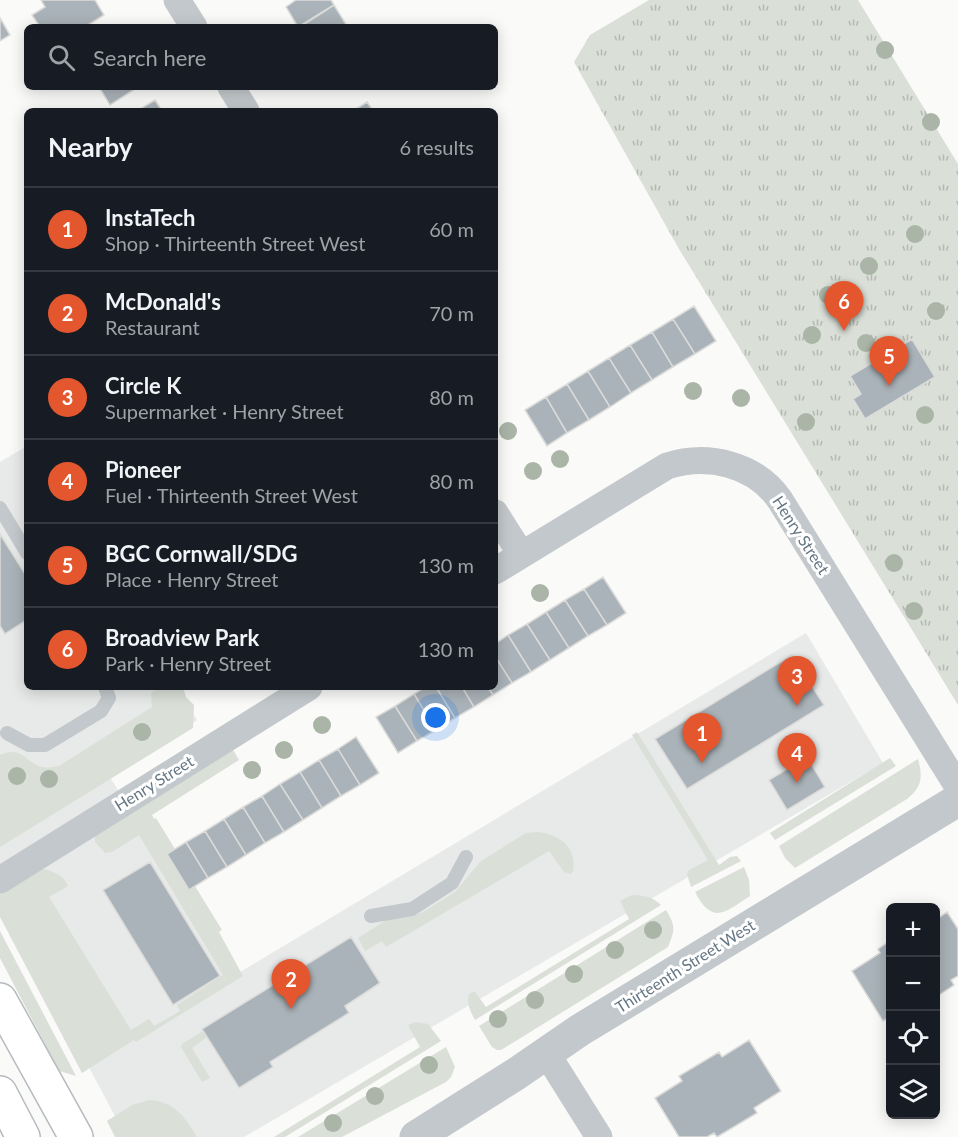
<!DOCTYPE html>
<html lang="en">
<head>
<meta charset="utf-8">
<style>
	body { margin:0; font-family:Lato,sans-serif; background:#20242c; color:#f1f3f6 }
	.controls { position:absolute; right:18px; bottom:18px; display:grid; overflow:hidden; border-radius:9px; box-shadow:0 3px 15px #0003 }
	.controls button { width:54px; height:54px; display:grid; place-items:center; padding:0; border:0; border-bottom:2px solid #363941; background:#171b24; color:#f1f3f6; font:30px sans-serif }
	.you { position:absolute; left:436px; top:718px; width:21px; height:21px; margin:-15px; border:4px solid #fff; border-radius:50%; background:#1a73e8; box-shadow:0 0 0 9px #1a73e833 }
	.badge { display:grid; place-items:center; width:39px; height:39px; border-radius:50%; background:#e4572e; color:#fff; font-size:20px; font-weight:700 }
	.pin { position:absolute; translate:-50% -50px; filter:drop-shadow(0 2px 3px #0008) }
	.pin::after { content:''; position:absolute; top:32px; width:21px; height:18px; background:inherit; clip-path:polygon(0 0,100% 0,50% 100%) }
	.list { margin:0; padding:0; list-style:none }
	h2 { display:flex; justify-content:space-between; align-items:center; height:78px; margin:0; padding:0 24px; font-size:26px }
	h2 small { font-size:20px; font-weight:400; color:#9ea1a6 }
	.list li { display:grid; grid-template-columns:39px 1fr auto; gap:18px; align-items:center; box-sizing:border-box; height:84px; padding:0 24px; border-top:2px solid #363941 }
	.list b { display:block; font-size:22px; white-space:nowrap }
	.list p { margin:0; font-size:20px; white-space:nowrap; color:#9ea1a6 }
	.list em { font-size:20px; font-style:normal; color:#9ea1a6 }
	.icon { flex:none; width:33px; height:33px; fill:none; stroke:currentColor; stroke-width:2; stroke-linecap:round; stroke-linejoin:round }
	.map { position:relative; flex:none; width:958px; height:1137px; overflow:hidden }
	.search { position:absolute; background:#171b24; box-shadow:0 3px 15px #0003; left:24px; top:24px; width:474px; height:66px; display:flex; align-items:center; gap:15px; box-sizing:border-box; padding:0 21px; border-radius:9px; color:#9ea1a6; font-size:22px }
	.panel { position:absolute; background:#171b24; box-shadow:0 3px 15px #0003; left:24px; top:108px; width:474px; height:582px; border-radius:9px }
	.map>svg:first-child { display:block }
	.built { fill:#e8e9e9 }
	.grass { fill:#dadfd7 }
	.park { fill:url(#park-tufts) }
	.building { fill:#aab3b9; stroke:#dcdcda; stroke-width:1.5 }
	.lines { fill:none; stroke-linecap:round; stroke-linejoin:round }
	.primary-casing { stroke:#b5babe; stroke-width:36 }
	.service { stroke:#c3c8cc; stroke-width:14 }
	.minor { stroke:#c3c8cc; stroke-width:27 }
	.tertiary { stroke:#c3c8cc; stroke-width:33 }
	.primary { stroke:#fff; stroke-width:33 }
	.tree { fill:#aab4a7 }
	.labels { text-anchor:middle; stroke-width:6; stroke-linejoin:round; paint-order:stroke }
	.street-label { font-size:16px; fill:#657683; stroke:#fff }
</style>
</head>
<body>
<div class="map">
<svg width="958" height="1137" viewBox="0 0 958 1137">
	<defs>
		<pattern id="park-tufts" width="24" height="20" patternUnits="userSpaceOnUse" patternTransform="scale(1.5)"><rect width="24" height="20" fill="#dadfd7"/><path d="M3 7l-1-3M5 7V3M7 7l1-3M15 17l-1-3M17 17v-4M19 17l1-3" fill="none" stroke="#b4b9b4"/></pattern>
	</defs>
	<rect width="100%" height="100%" fill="#fafaf8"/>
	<path class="built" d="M27,446V687H177L197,720L110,777L232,977L806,633L883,763L244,1137H126L0,900V462Z"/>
	<path class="grass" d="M159,687H183L186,697L194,705L193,728L0,847V755C22,746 23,760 39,766C46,769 52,767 59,766L152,707L151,693Z
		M637,732L719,865L730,857L737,856L741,861L691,887L687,874L689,870L708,860L632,735Z
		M232,748L239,760L152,815L154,819L156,818L175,849L167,854L189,889L195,886L222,930L219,932L243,976L136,1042L134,1040L82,1073L0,917V889L34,868C47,869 62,872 68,886L49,897L131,1030L149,1019L154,1026L180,1011L177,1005L223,975L139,835L112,852L105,853L95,842V829Z
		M890,758L896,766L775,840L770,833Z
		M918,759C923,777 922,787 907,799L795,868L785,858L779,846Z
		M538,832C560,835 577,847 573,871L571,874L564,872L549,851L386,947L382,941L365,951L358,938L388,919L415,915L423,912L455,892L481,861L526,833Z
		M744,867L749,880L750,896C725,912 713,926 695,892Z
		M632,895C643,895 653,897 661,905L475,1020C471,1012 465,1002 470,993L475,992L486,1007L629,919L620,901Z
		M666,910C676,926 675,930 668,947L501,1050H497L492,1047L479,1026Z
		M0,931L76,1076L59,1071L0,958Z
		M416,1022L428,1024L441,1041L285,1137H274L420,1047L408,1025Z
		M203,1031L207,1037L192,1048L210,1078L202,1082L181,1047L182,1044Z
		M446,1047L455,1067L451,1077L446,1082L342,1137H298Z
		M149,1100C174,1101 185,1117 197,1137H115L107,1121L132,1105Z"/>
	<path class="park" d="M649,0H858L958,164V705L679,249L574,62L590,35Z"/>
	<path class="building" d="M41,0H95L104,15L85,27H40L32,15L45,7Z
		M296,0H331L334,5L298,27L286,7Z
		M334,5L347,26L300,27Z
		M0,18L10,35L0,41Z
		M99,87H138L110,105Z
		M155,100L162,111H137Z
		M367,102L373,111H353Z
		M694,306L716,341L695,354L673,319Z
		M673,319L695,354L673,367L652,332Z
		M652,332L673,367L652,380L630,345Z
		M912,339L935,377L865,419L853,399L861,394L850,376Z
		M630,345L652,380L631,393L609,358Z
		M609,358L631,393L610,407L588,371Z
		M588,371L610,407L589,420L567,384Z
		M567,384L589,420L567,433L546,397Z
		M546,397L567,433L547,446L525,410Z
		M0,534L27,577V620L5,634L0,626Z
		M603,577L626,613L607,625L584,589Z
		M584,589L607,625L588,636L565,600Z
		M565,600L588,636L569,648L546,612Z
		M546,612L569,648L550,660L527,624Z
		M527,624L550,660L531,672L508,635Z
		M508,635L531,672L512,683L495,656V644Z
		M792,655L824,705L687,789L655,739Z
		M495,656L512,683L493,695L488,687H495Z
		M425,687H436L455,718L436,730L414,694Z
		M436,687H462L474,707L455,718Z
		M462,687H488L493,695L474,707Z
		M414,694L436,730L417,741L395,706Z
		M395,706L417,741L398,753L376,717Z
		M356,737L379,773L360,785L338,749Z
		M338,749L360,785L341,796L319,760Z
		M807,757L825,787L787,810L769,780Z
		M319,760L341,796L322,808L300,772Z
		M300,772L322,808L303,820L280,784Z
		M280,784L303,820L284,832L262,796Z
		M262,796L284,832L265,843L243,807Z
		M243,807L265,843L246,855L224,819Z
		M224,819L246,855L227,867L205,831Z
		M205,831L227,867L208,878L186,842Z
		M186,842L208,878L189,890L167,854Z
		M150,862L220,976L173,1005L103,890Z
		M947,912L958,929V976L951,980L954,985L936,997V920Z
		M351,937L380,983L345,1006L349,1013L270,1062L273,1067L239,1088L202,1029Z
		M890,941V1017L883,1021L852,971L880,953L878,949Z
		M749,1040L781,1091L754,1108L757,1113L717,1137L714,1133L707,1137H679L655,1098L682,1081L679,1076L719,1052L722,1057Z"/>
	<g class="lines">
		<g class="primary-casing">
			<path id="primary" d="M0,1000L76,1137
				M0,1093L23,1137"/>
		</g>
		<path class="service" d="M0,508L27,553
			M7,733L29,745H45L101,711L109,698L105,687
			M371,916L412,909L452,883L466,857"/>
		<path class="minor" d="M177,0L194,27
			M231,87L246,111
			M495,513L521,554
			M495,571L667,466C708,453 755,464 780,500L958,787
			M0,880L309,687
			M547,1054L599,1137"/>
		<path class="tertiary" d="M416,1137L516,1074L580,1030L958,800"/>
		<use href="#primary" class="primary"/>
	</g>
	<g class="tree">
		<circle cx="885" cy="50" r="9"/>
		<circle cx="931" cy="122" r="9"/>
		<circle cx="915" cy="234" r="9"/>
		<circle cx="869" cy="266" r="9"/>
		<circle cx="828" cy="295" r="9"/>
		<circle cx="936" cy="311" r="9"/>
		<circle cx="812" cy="335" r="9"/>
		<circle cx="866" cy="343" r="9"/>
		<circle cx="693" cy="391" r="9"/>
		<circle cx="741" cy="398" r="9"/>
		<circle cx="925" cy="415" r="9"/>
		<circle cx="806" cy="422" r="9"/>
		<circle cx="508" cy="431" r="9"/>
		<circle cx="560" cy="459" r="9"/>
		<circle cx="533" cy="471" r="9"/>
		<circle cx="894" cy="563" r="9"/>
		<circle cx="540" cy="593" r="9"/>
		<circle cx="914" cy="611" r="9"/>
		<circle cx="322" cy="725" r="9"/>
		<circle cx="142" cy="732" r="9"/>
		<circle cx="284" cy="750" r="9"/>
		<circle cx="252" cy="770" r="9"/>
		<circle cx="17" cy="776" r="9"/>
		<circle cx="49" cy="779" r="9"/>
		<circle cx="653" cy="930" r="9"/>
		<circle cx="615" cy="950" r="9"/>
		<circle cx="574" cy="974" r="9"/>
		<circle cx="535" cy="1000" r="9"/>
		<circle cx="498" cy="1019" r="9"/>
		<circle cx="429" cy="1065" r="9"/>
		<circle cx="375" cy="1096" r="9"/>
		<circle cx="333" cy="1123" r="9"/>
	</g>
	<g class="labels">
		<g class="street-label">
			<text transform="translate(801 535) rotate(57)" y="6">Henry Street</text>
			<text transform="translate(154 783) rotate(-32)" y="6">Henry Street</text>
			<text transform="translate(685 966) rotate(-32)" y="6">Thirteenth Street West</text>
		</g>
	</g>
</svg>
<div class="controls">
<button>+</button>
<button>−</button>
<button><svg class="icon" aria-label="locate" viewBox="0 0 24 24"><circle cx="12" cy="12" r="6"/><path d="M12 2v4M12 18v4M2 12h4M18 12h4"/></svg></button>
<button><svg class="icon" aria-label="layers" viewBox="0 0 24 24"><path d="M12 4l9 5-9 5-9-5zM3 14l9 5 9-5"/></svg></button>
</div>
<div class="you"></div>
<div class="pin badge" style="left:702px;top:763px">1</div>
<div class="pin badge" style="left:291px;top:1009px">2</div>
<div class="pin badge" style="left:797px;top:706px">3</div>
<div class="pin badge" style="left:797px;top:783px">4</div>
<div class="pin badge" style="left:889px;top:386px">5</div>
<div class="pin badge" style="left:844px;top:331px">6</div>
<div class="search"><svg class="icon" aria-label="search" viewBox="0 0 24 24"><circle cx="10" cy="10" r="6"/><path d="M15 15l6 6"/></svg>Search here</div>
<section class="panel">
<h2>Nearby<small>6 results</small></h2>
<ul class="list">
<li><span class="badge">1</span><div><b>InstaTech</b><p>Shop · Thirteenth Street West</p></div><em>60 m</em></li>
<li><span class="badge">2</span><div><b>McDonald's</b><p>Restaurant</p></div><em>70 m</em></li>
<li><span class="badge">3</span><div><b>Circle K</b><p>Supermarket · Henry Street</p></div><em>80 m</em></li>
<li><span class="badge">4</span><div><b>Pioneer</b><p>Fuel · Thirteenth Street West</p></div><em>80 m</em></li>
<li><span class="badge">5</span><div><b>BGC Cornwall/SDG</b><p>Place · Henry Street</p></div><em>130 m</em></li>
<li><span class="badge">6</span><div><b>Broadview Park</b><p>Park · Henry Street</p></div><em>130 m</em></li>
</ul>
</section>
</div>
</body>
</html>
